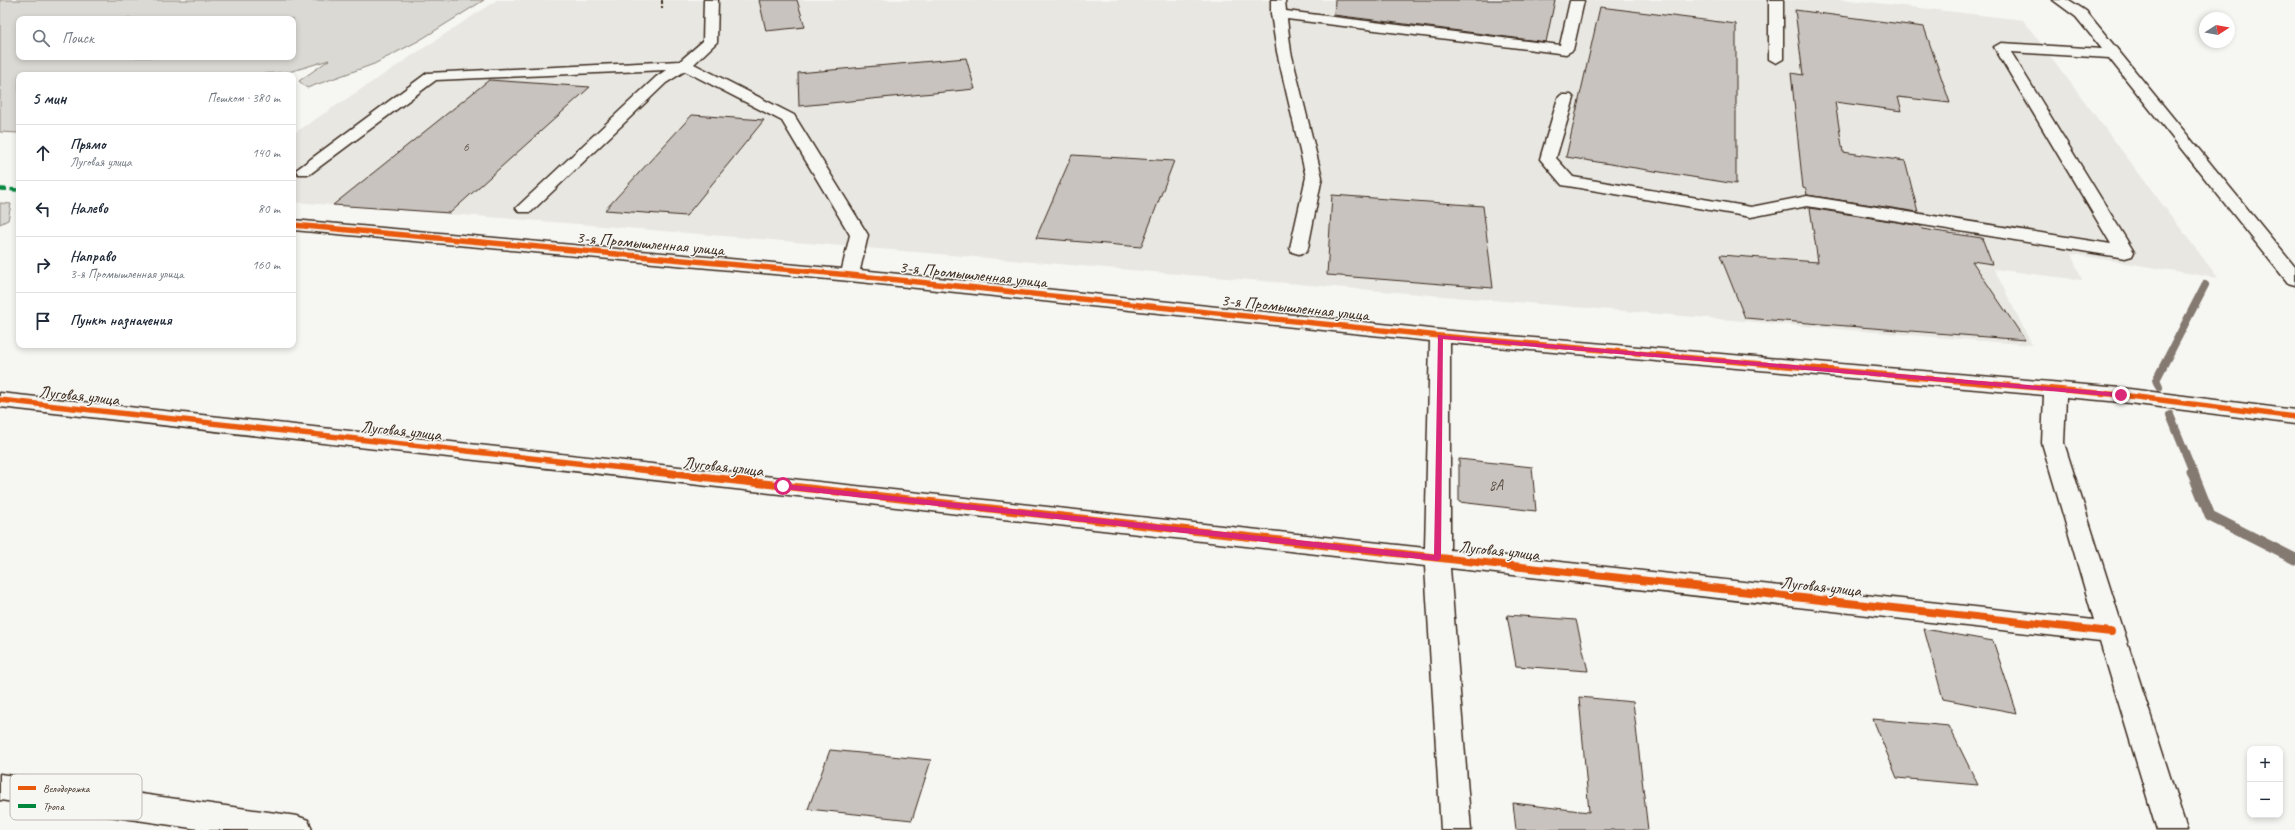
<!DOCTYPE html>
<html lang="ru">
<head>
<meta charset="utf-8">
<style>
	body { margin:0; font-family:Caveat,sans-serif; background:#f6f6f7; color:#1f2937 }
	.controls { position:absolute; right:12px; bottom:12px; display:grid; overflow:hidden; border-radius:8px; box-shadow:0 2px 6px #0003 }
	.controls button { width:36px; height:36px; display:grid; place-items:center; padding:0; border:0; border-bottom:1px solid #e0e1e3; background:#fff; color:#1f2937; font:20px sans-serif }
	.compass { position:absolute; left:2199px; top:12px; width:36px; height:36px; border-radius:50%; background:#fff; box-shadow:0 2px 6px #0003; rotate:79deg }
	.stop { position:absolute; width:12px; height:12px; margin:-9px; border:3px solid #db2777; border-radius:50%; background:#fff }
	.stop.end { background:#db2777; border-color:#fff; box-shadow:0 1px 4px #0008 }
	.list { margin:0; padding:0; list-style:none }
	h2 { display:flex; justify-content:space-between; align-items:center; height:52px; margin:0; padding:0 16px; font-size:17px }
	h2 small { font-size:13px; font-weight:400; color:#747a83 }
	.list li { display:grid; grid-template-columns:26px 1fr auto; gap:12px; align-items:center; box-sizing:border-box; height:56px; padding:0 16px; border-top:1px solid #e0e1e3 }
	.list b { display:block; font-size:15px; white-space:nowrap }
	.list p { margin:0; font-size:13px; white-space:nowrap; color:#747a83 }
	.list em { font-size:13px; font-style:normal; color:#747a83 }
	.icon { flex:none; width:22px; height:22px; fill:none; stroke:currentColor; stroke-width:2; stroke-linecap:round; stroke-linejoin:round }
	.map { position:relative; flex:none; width:2295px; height:830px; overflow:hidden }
	.search { position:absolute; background:#fff; box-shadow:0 2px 6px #0003; left:16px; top:16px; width:280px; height:44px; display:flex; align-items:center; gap:10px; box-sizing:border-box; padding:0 14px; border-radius:8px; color:#747a83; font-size:15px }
	.panel { position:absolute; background:#fff; box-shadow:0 2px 6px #0003; left:16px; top:72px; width:280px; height:276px; border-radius:8px }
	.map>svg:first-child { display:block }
	.built { fill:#e8e7e2 }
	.green { fill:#dad9d3; stroke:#8a8278; fill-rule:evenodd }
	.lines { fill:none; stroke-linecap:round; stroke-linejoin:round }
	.stream-far1 { stroke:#857a71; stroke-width:8 }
	.stream { stroke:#857a71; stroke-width:11 }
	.building { fill:#c8c3be; stroke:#3b2a1e }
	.minor-casing { stroke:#3b2a1e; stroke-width:3 }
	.minor { fill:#f6f6f2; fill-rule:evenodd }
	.rail { stroke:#3b2a1e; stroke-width:2; stroke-dasharray:4 2; stroke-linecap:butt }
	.quiet { stroke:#00873e; stroke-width:3.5; stroke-dasharray:7 3.5; stroke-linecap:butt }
	.cycleway-far1-casing { stroke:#f6f6f2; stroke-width:8 }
	.cycleway-casing { stroke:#f6f6f2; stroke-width:10 }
	.cycleway-far1 { stroke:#e8590c; stroke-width:5.5 }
	.cycleway { stroke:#e8590c; stroke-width:8 }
	.route { fill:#db2777 }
	.labels { text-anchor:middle; stroke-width:3; stroke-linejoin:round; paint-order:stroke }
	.far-number-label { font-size:13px; fill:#5e5046 }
	.number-label { font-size:15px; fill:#5e5046 }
	.street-label { font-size:17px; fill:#3b2a1e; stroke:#f6f6f2 }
	.key { fill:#f6f6f2; stroke:#beb9b2; stroke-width:1 }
	.key-label { font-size:11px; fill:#3b2a1e }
</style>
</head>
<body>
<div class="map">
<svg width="2295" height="830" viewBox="0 0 2295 830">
	<rect width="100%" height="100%" fill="#f6f6f2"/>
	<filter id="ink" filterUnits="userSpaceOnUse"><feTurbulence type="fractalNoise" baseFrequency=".025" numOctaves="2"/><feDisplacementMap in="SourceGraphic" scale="8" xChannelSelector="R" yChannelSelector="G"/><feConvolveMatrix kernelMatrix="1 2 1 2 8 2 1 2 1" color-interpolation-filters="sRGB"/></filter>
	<g filter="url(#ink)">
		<path class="built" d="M497,0H1851L2023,20L2218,278L2071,254L2082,280L1994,269L2032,345L579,224L293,202V134Z"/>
		<path class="green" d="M0,0H484L420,40L374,64L307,88L299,81L329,60L289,72L247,75H19V133L0,132ZM19,19H293V57H19Z
			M0,203L11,204L8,220L0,224Z"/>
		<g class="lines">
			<path class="stream-far1" d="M2159,387L2156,380L2205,285
				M2170,415L2193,472"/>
			<path class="stream" d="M2192,471L2210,516L2295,559"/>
		</g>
		<path class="building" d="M759,0H797L805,27L766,31Z
			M1335,0H1555L1546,42L1334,15Z
			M1600,7L1736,24V184L1566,157Z
			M1795,10L1924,27L1950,103L1898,97L1902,111L1835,102L1843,152L1905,161L1918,212L1807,195L1806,189L1803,188L1791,73L1803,75Z
			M966,58L975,89L799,106L798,73Z
			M489,80L590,87L450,213L333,205Z
			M692,115L764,120L686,216L605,210Z
			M1072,155L1174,161L1141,247L1036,238Z
			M1332,195L1483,206L1493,288L1327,275Z
			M1810,208L1921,226L1922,229L1982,238L1992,264L1972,261L2025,340L1745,318L1720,255L1818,262Z
			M1459,459L1532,467L1536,511L1459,502Z
			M1507,615L1576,620L1588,671L1516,666Z
			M1924,629L1993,641L2017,713L1943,699Z
			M1579,697L1633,702L1648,830H1516L1513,803L1589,812Z
			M1873,719L1949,726L1978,785L1897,778Z
			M830,750L931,760L912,820L808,809Z"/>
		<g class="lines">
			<g class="minor-casing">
				<path id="minor" d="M704,0H718L717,42L694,64L794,115L868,235L860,270L1440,330L2121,388L2295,410V424L2121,402L2066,397L2064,443L2187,830H2157L2100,641L1450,568L1471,830H1441L1425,566L0,407V393L1425,548L1430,341L850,281L293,230V220L842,269L850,235L782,121L685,71L666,83L531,212H519L516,208L656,77L666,70L436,80L310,174H298L296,170L427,73L680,61L703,41ZM1450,343L2044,395L2042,443L2094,620L1450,550Z
					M1271,0H1285L1286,11L1560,45L1570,1H1584L1573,50L1566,54L1287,19L1291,52L1322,177L1308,248L1306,252L1299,254L1292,252L1290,248L1306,177L1277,52L1271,14Z
					M1769,0H1783V59L1776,63L1769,59Z
					M2053,0H2069L2086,11L2295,267V285L2288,283L2109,58L2011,52L2134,252L2132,256L2125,258L1807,206L1751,217L1562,185L1540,159L1558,98L1561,95H1571L1574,98L1556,158L1573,177L1751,207L1807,196L2111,244L1994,47L2001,43L2102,49L2076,17Z
					M0,774L297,816L308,820L312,830H205L0,800Z"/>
			</g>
			<use href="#minor" class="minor"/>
			<path class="rail" d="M662,0V9"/>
			<path class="quiet" d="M0,189L19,190"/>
			<g class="cycleway-far1-casing">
				<path id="cycleway-far1" d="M293,225L850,275L1440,336L2121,395L2295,417
					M0,400L659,472"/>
			</g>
			<g class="cycleway-casing">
				<path id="cycleway" d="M650,471L2111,632"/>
			</g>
			<use href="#cycleway-far1" class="cycleway-far1"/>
			<use href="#cycleway" class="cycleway"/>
		</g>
	</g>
	<path class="route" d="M1438,335L2121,393L2124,395L2121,397L1443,339L1441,558L1438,561L783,489L780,486L783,484L1434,555Z"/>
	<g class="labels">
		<g class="far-number-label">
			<text x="466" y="151">6</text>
		</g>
		<g class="number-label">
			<text x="1496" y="490">8А</text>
		</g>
		<g class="street-label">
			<text transform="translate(650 243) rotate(5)" y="6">3-я Промышленная улица</text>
			<text transform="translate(973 274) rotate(6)" y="6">3-я Промышленная улица</text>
			<text transform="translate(1295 307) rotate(6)" y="6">3-я Промышленная улица</text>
			<text transform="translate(79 395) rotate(6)" y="6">Луговая улица</text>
			<text transform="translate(401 430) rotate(6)" y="6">Луговая улица</text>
			<text transform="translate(723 466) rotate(6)" y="6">Луговая улица</text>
			<text transform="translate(1499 550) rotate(6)" y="6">Луговая улица</text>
			<text transform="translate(1821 586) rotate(6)" y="6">Луговая улица</text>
		</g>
	</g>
	<rect x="10" y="774" width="132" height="46" rx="6" class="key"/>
	<rect x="18" y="786" width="18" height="4" fill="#e8590c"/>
	<rect x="18" y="804" width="18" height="4" fill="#00873e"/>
	<g class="key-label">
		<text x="43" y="792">Велодорожка</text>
		<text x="43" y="810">Тропа</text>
	</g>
</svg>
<div class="controls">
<button>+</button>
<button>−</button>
</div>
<svg class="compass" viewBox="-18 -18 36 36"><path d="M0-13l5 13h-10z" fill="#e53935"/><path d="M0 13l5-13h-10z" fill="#747a83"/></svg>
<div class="stop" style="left:783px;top:486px"></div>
<div class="stop end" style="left:2121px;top:395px"></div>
<div class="search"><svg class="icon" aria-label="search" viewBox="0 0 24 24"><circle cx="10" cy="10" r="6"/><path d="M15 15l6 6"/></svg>Поиск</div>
<section class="panel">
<h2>5 мин<small>Пешком · 380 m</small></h2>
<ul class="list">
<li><svg class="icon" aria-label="ahead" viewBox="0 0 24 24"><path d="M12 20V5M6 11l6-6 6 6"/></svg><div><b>Прямо</b><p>Луговая улица</p></div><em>140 m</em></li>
<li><svg class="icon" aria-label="left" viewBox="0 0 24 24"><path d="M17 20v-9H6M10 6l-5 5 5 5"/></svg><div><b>Налево</b></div><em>80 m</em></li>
<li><svg class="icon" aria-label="right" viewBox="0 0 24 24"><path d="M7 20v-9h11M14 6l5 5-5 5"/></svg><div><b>Направо</b><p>3-я Промышленная улица</p></div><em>160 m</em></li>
<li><svg class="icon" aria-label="arrive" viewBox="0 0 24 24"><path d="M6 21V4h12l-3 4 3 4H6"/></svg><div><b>Пункт назначения</b></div></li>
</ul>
</section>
</div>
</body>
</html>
